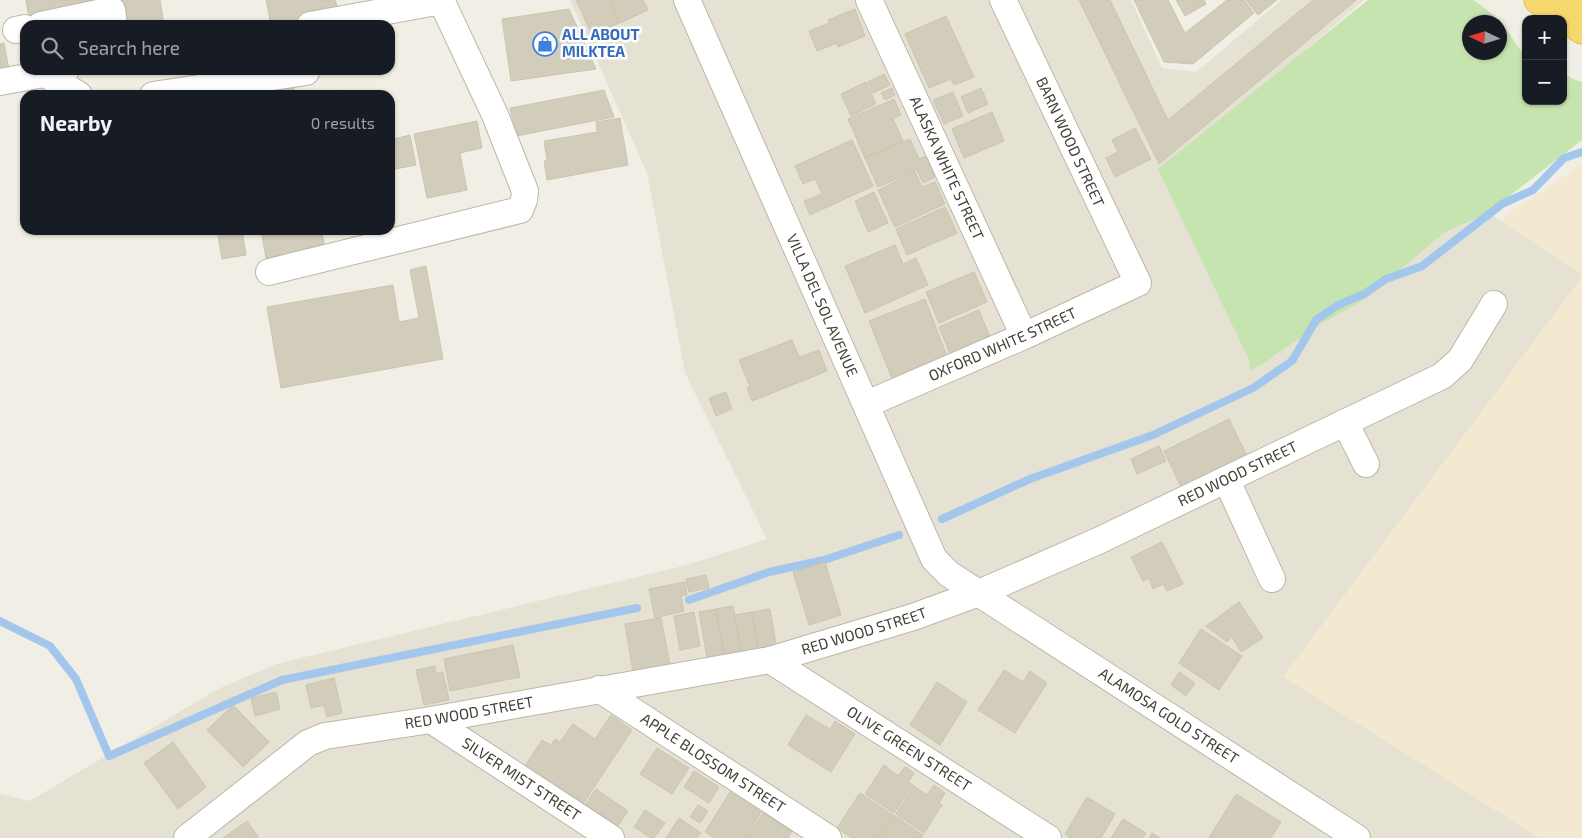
<!DOCTYPE html>
<html lang="en">
<head>
<meta charset="utf-8">
<style>
	body { margin:0; font-family:"Exo 2",sans-serif; background:#242831; color:#f1f3f6 }
	.controls { position:absolute; right:15px; top:15px; display:grid; overflow:hidden; border-radius:10px; box-shadow:0 1px 4px #0004 }
	.controls button { width:45px; height:45px; display:grid; place-items:center; padding:0; border:0; border-bottom:1px solid #363941; background:#171b24; color:#f1f3f6; font:25px sans-serif }
	.compass { position:absolute; left:1462px; top:15px; width:45px; height:45px; border-radius:50%; background:#171b24; box-shadow:0 1px 4px #0004; rotate:274deg }
	.list { margin:0; padding:0; list-style:none }
	h2 { display:flex; justify-content:space-between; align-items:center; height:65px; margin:0; padding:0 20px; font-size:21px }
	h2 small { font-size:16px; font-weight:400; color:#9ea1a6 }
	.icon { flex:none; width:28px; height:28px; fill:none; stroke:currentColor; stroke-width:2; stroke-linecap:round; stroke-linejoin:round }
	.map { position:relative; flex:none; width:1582px; height:838px; overflow:hidden }
	.search { position:absolute; background:#171b24; box-shadow:0 1px 4px #0004; left:20px; top:20px; width:375px; height:55px; display:flex; align-items:center; gap:12px; box-sizing:border-box; padding:0 18px; border-radius:15px; color:#9ea1a6; font-size:19px }
	.panel { position:absolute; background:#171b24; box-shadow:0 1px 4px #0004; left:20px; top:90px; width:375px; height:145px; border-radius:15px }
	.map>svg:first-child { display:block }
	.residential { fill:#e5e1d3 }
	.commercial { fill:#f3e8d0 }
	.green { fill:#c6e4af; fill-rule:evenodd }
	.lines { fill:none; stroke-linecap:round; stroke-linejoin:round }
	.stream { stroke:#a3c6ec; stroke-width:8 }
	.building { fill:#d2ccbb; stroke:#cdc4af }
	.minor-casing { stroke:#bcb7a8; stroke-width:28 }
	.highway-casing { stroke:#d4ad3c; stroke-width:29 }
	.minor { stroke:#fff; stroke-width:26 }
	.highway { stroke:#f6d76b; stroke-width:28 }
	.labels { text-anchor:middle; stroke-width:5; stroke-linejoin:round; paint-order:stroke }
	.shop-label { font-size:15px; font-weight:bold; fill:#366cbe; stroke:#fff; text-anchor:start }
	.street-label { font-size:15px; fill:#433f35; stroke:#fff }
</style>
</head>
<body>
<div class="map">
<svg width="1582" height="838" viewBox="0 0 1582 838">
	<rect width="100%" height="100%" fill="#f1efe5"/>
	<path class="residential" d="M570,0H1131L1162,68L1196,72L1282,0H1364L1303,52L1499,220L1582,274V277L1284,677L1540,838H0V794L30,801L218,689L276,664L687,565L767,539L685,373L647,173Z"/>
	<path class="commercial" d="M1582,164V274L1499,220Z
		M1582,277V838H1540L1283,677Z"/>
	<path class="green" d="M1368,0H1473C1498,15 1507,30 1523,54L1526,55V101H1563V73L1575,80L1582,82V140L1486,214L1445,232L1364,300L1324,322L1265,362L1250,371L1249,360L1158,169ZM1470,22H1500V52H1470Z"/>
	<g class="lines">
		<path class="stream" d="M942,519L1030,479L1153,435L1253,388L1292,361L1316,320L1338,305L1364,294L1386,279L1422,266L1502,204L1533,190L1564,158L1582,152
			M689,600L769,572L824,560L899,535
			M0,621L50,646L76,679L109,756L282,680L637,608"/>
	</g>
	<path class="building" d="M26,0H101L29,18Z
		M122,0H160L164,25H126Z
		M266,0H335L340,15L292,25H271Z
		M576,0H609L619,23L592,35Z
		M610,0H643L648,10L620,23Z
		M1079,0H1110L1168,120L1313,0H1356L1159,164Z
		M1134,0H1168L1185,33L1227,0H1244L1254,13L1193,64L1164,62Z
		M1176,0H1204L1206,4L1185,16Z
		M1246,0H1277L1258,15Z
		M569,9L596,69L511,81L502,19Z
		M855,9L865,36L838,47L837,43L817,51L809,31L829,23L828,20Z
		M946,16L974,77L954,85L951,79L929,88L905,34Z
		M4,43L10,75L0,77V44Z
		M884,74L890,85L873,93L868,82Z
		M866,82L876,104L851,116L841,94Z
		M293,84L295,95H237Z
		M892,88L895,95L885,100L881,93Z
		M981,88L988,104L968,113L961,97Z
		M341,90L342,95H310Z
		M604,90L614,117L516,136L510,108Z
		M953,92L963,116L944,124L933,100Z
		M894,99L901,115L893,119L903,141L865,158L848,119Z
		M992,112L1004,141L964,158L952,129Z
		M620,118L628,165L547,180L544,161L547,160L544,141L597,132L596,122Z
		M477,121L482,148L460,153L467,190L427,198L414,134Z
		M1135,128L1151,159L1115,177L1106,158L1118,152L1112,140Z
		M410,135L416,165L390,170V140Z
		M910,139L919,159L926,156L935,177L923,183L917,170L878,187L865,158Z
		M852,140L873,186L810,215L804,201L822,194L815,179L803,184L795,166Z
		M915,172L922,187L935,182L945,204L895,227L878,190Z
		M874,192L888,223L868,232L855,201Z
		M945,207L957,233L907,255L896,229Z
		M217,230H242L246,255L222,259Z
		M261,230H321L325,247L266,258Z
		M895,245L903,264L916,258L928,285L865,313L845,266Z
		M426,266L443,359L281,388L267,307L393,285L399,322L419,318L410,270Z
		M974,272L987,302L939,323L926,292Z
		M925,299L948,359L893,381L869,321Z
		M979,310L992,342L952,358L939,327Z
		M792,340L799,357L819,350L827,371L752,401L747,388L750,387L739,360Z
		M726,392L732,409L716,416L709,398Z
		M1229,419L1248,458L1183,491L1164,451Z
		M1159,446L1166,461L1137,474L1131,459Z
		M1162,542L1183,584L1167,591L1163,584L1153,589L1149,578L1143,581L1131,557Z
		M825,562L841,615L809,625L793,572Z
		M706,575L709,588L689,592L686,579Z
		M685,582L687,595L681,596L684,611L655,618L649,589Z
		M1239,602L1263,638L1241,652L1232,637L1227,642L1206,626Z
		M733,606L742,657L725,660L716,609Z
		M716,609L725,660L708,663L699,612Z
		M770,609L777,650L759,654L752,612Z
		M694,612L700,646L680,650L674,616Z
		M752,612L759,654L742,657L735,615Z
		M661,618L670,665L633,672L625,624Z
		M1201,629L1242,656L1219,690L1179,663Z
		M513,645L520,677L450,691L444,659Z
		M435,666L436,673L443,672L449,700L424,705L416,670Z
		M1004,670L1023,682L1030,671L1047,683L1015,733L978,710Z
		M1179,672L1195,683L1186,696L1171,685Z
		M334,678L342,713L327,717L324,705L311,708L306,685Z
		M937,682L967,702L940,745L910,725Z
		M276,692L280,709L255,716L251,698Z
		M233,705L269,742L243,767L207,730Z
		M611,715L632,730L583,804L525,766L542,740L551,745L555,739L560,742L573,724L595,739Z
		M806,715L830,729L835,721L855,734L831,772L788,745Z
		M173,742L206,787L178,809L144,763Z
		M657,748L689,768L672,794L640,774Z
		M884,765L898,776L905,767L914,773L908,782L913,785L894,813L865,794Z
		M694,771L719,787L709,803L684,787Z
		M934,785L945,793L939,803L942,805L924,833L896,814L914,786L927,795Z
		M596,789L628,811L617,827L585,805Z
		M730,792L761,812L746,838H714L705,832Z
		M860,793L893,815L878,838H852L837,828Z
		M1236,794L1281,822L1271,838H1209Z
		M1087,797L1115,814L1101,838H1070L1065,834Z
		M698,805L708,811L700,823L690,817Z
		M645,810L665,823L654,838H651L634,827Z
		M763,813L792,831L788,838H747Z
		M894,815L923,835L921,838H879Z
		M679,818L701,833L697,838H666Z
		M1123,819L1146,833L1143,838H1111Z
		M247,821L259,838H223Z
		M1152,833L1160,838H1149Z"/>
	<g class="lines">
		<g class="minor-casing">
			<g id="minor">
				<path id="s1" d="M687,0L934,559L949,574L1357,838"/>
				<path id="s2" d="M869,0L1024,336"/>
				<path d="M41,25L112,10L114,25"/>
				<path d="M310,25L442,1"/>
				<path d="M16,30L25,28"/>
				<path d="M45,74L79,95"/>
				<path d="M0,82L66,70"/>
				<path d="M153,95L306,72L307,70"/>
				<path d="M269,272L520,210L524,200L525,191L495,115L441,0"/>
				<path id="s3" d="M867,404L1024,336L1138,283L1003,0"/>
				<path d="M1345,422L1366,464"/>
				<path d="M1227,481L1272,579"/>
				<path id="s4" d="M770,660L1048,838"/>
				<path id="s5" d="M599,689L828,838"/>
				<path id="s6" d="M431,720L611,838"/>
				<path id="s7" d="M187,838L308,743L325,736L431,720L770,660L913,617L979,593L1098,541L1442,376L1460,360L1494,304"/>
			</g>
		</g>
		<g class="highway-casing">
			<path id="highway" d="M1538,0L1582,30
				M1577,0L1582,3"/>
		</g>
		<use href="#minor" class="minor"/>
		<use href="#highway" class="highway"/>
	</g>
	<defs>
		<g id="shop-ring" transform="scale(1.25)"><circle r="9.5" fill="#fff" stroke="#3f7fe0" stroke-width="1.5"/><path d="M-5-2.5h2.3a2.7 3.5 0 0 1 5.4 0H5L5.5 6h-11ZM-1.5-2.5h3a1.5 2.3 0 0 0-3 0Z" fill="#3f7fe0"/></g>
	</defs>
	<g fill-rule="evenodd">
		<use href="#shop-ring" x="545" y="44"/>
	</g>
	<g class="labels">
		<g class="shop-label">
			<text x="562" y="40">ALL ABOUT<tspan x="562" dy="17">MILKTEA</tspan></text>
		</g>
		<g class="street-label">
			<text transform="translate(1070 142) rotate(65)" y="5">BARN WOOD STREET</text>
			<text dy="5" stroke="none"><textPath href="#s2" startOffset="185">ALASKA WHITE STREET</textPath></text>
			<text dy="5" stroke="none"><textPath href="#s1" startOffset="334">VILLA DEL SOL AVENUE</textPath></text>
			<text dy="5" stroke="none"><textPath href="#s3" startOffset="148">OXFORD WHITE STREET</textPath></text>
			<text dy="5" stroke="none"><textPath href="#s7" startOffset="1128">RED WOOD STREET</textPath></text>
			<text dy="5" stroke="none"><textPath href="#s7" startOffset="722">RED WOOD STREET</textPath></text>
			<text dy="5" stroke="none"><textPath href="#s7" startOffset="318">RED WOOD STREET</textPath></text>
			<text dy="5" stroke="none"><textPath href="#s1" startOffset="894">ALAMOSA GOLD STREET</textPath></text>
			<text dy="5" stroke="none"><textPath href="#s4" startOffset="165">OLIVE GREEN STREET</textPath></text>
			<text dy="5" stroke="none"><textPath href="#s5" startOffset="136">APPLE BLOSSOM STREET</textPath></text>
			<text dy="5" stroke="none"><textPath href="#s6" startOffset="108">SILVER MIST STREET</textPath></text>
		</g>
	</g>
</svg>
<div class="controls">
<button>+</button>
<button>−</button>
</div>
<svg class="compass" viewBox="-18 -18 36 36"><path d="M0-13l5 13h-10z" fill="#e53935"/><path d="M0 13l5-13h-10z" fill="#9ea1a6"/></svg>
<div class="search"><svg class="icon" aria-label="search" viewBox="0 0 24 24"><circle cx="10" cy="10" r="6"/><path d="M15 15l6 6"/></svg>Search here</div>
<section class="panel">
<h2>Nearby<small>0 results</small></h2>
<ul class="list">
</ul>
</section>
</div>
</body>
</html>
